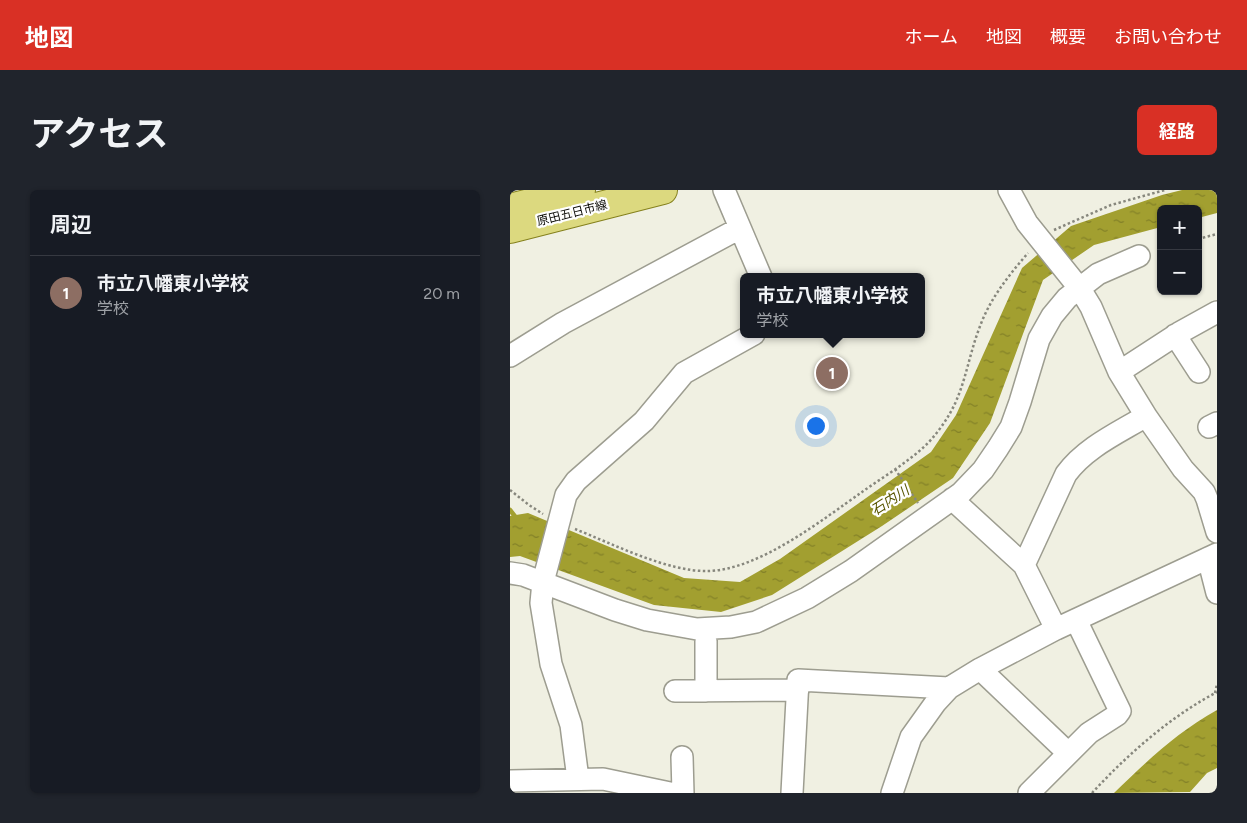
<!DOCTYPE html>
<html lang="ja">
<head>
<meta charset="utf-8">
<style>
	body { margin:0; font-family:Figtree,"Noto Sans JP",sans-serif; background:#20242c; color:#f1f3f6 }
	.controls { position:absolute; right:15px; top:15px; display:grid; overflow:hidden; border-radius:8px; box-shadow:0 1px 4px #0004 }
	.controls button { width:45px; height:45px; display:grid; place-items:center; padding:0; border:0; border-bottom:1px solid #363941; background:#171b24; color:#f1f3f6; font:25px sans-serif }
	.you { position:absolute; left:305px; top:235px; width:18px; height:18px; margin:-12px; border:4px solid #fff; border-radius:50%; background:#1a73e8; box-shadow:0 0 0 8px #1a73e833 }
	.badge { display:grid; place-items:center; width:32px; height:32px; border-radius:50%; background:#d93025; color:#fff; font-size:16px; font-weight:700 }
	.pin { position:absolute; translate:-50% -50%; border:2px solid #fff; box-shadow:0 1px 5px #0006 }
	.popup { position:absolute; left:230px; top:83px; width:185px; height:65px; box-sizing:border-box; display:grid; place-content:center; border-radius:8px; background:#171b24; filter:drop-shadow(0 1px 4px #0005); font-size:16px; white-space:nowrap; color:#9ea1a6 }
	.popup b { font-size:19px; color:#f1f3f6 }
	.popup::after { content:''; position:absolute; left:50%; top:100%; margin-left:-10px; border:10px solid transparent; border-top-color:#171b24 }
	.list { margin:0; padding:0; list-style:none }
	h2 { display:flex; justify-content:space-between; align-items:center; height:65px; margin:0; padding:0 20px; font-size:21px }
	h2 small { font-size:16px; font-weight:400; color:#9ea1a6 }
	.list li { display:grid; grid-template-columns:32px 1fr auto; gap:15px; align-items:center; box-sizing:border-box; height:75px; padding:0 20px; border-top:1px solid #363941 }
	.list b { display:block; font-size:19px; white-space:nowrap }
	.list p { margin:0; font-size:16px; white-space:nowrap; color:#9ea1a6 }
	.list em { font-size:16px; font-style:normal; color:#9ea1a6 }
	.map { position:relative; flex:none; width:707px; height:603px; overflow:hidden; border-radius:8px }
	header { display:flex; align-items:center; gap:30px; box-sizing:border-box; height:70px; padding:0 25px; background:#d93025; color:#fff }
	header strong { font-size:24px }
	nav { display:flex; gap:28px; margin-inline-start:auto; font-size:18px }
	.intro { display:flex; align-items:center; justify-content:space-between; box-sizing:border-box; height:120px; padding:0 30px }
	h1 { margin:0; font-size:35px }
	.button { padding:12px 22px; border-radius:8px; background:#d93025; color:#fff; font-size:18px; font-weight:700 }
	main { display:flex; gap:30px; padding:0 30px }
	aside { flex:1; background:#171b24; border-radius:8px; box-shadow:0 1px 4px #0004 }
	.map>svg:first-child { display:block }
	.water { fill:url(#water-ripples) }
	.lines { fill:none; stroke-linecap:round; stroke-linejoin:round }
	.stream { stroke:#a29f30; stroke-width:4.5 }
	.minor-casing { stroke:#9d9d90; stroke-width:24 }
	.major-casing { stroke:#85811d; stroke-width:30 }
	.path { stroke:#87877d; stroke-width:2.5; stroke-dasharray:2.5 2.5; stroke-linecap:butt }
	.minor { stroke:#fff; stroke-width:21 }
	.major { stroke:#dcd97f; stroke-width:28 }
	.labels { text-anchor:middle; stroke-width:4.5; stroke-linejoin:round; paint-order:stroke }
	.street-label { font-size:12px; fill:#0d0d08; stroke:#fff }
	.water-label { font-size:14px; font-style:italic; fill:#585500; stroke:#fff }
</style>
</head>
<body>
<header>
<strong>地図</strong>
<nav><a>ホーム</a><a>地図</a><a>概要</a><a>お問い合わせ</a></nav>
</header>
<div class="intro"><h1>アクセス</h1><a class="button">経路</a></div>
<main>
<aside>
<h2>周辺<small></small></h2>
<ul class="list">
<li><span class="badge" style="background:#8d6e63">1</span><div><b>市立八幡東小学校</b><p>学校</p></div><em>20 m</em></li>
</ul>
</aside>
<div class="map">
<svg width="707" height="603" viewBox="0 0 707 603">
	<defs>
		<pattern id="water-ripples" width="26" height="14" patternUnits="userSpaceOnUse" patternTransform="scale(1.25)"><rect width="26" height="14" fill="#a29f30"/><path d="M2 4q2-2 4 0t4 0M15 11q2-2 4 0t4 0" fill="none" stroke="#828027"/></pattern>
	</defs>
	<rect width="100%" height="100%" fill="#f0f0e2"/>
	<path class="water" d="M672,0H707V23L688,28V19H651V37L584,55L533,90L480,233L443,288L372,336L262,405L211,422L144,415L10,366L0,367V326L18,323L174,388L230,392L270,369L421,262L446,225L512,78L561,36L652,5Z
		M707,520V578L697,583L680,602L604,603C637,571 666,543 707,520Z"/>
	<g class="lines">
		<path class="stream" d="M0,320L7,329"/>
		<g class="minor-casing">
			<path id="minor" d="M214,0L251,87
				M499,0L517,33L570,99L581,117L609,182L636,226L673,279L694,302L697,309L707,342
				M665,145L689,182
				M0,166L53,133L230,38
				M609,182L669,143L707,122
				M699,237L707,233
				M442,309L514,375L546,439
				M698,368L707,403
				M514,375L556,284C576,257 608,243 636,226
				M0,383L13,385L105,420L137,430L187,439L221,437L246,432L297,408L341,381L451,303L473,280L488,258L501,237L510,212L529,149L542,126L557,108L588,84L629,66
				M470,479L558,563
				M165,501L288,500
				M196,501V451
				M172,567L173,603
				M68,589L61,535L41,474L31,413L33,392L56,305L66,291L134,231L174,183L244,144
				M0,591L93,589L160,603
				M282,603L288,490L439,498
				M382,603L401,547L426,512L439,498L470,479L546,439L707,364
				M519,603L579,543L607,525L610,521L566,430"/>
		</g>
		<g class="major-casing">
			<path id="major" d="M0,18L71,0
				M0,39L153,0"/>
		</g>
		<path class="path" d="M544,40L601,15L655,0
			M688,49L707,44
			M385,279L408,313
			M0,300L19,315L33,324
			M65,339C103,354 158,382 198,381C249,380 312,330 352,302C373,287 397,273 416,255C425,246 433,235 439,225C455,198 458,168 469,139C479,110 498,86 518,63
			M705,503L707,494
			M582,603C618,564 660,527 707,502"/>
		<use href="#minor" class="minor"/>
		<use href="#major" class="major"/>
	</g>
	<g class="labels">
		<g class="street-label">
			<text transform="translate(62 23) rotate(-14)" y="4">原田五日市線</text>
		</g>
		<g class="water-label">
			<text transform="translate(380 310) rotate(-33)" y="5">石内川</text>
		</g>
	</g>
</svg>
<div class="controls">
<button>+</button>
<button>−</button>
</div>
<div class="you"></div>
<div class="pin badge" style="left:322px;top:183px;background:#8d6e63">1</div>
<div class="popup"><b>市立八幡東小学校</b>学校</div>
</div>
</main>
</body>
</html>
